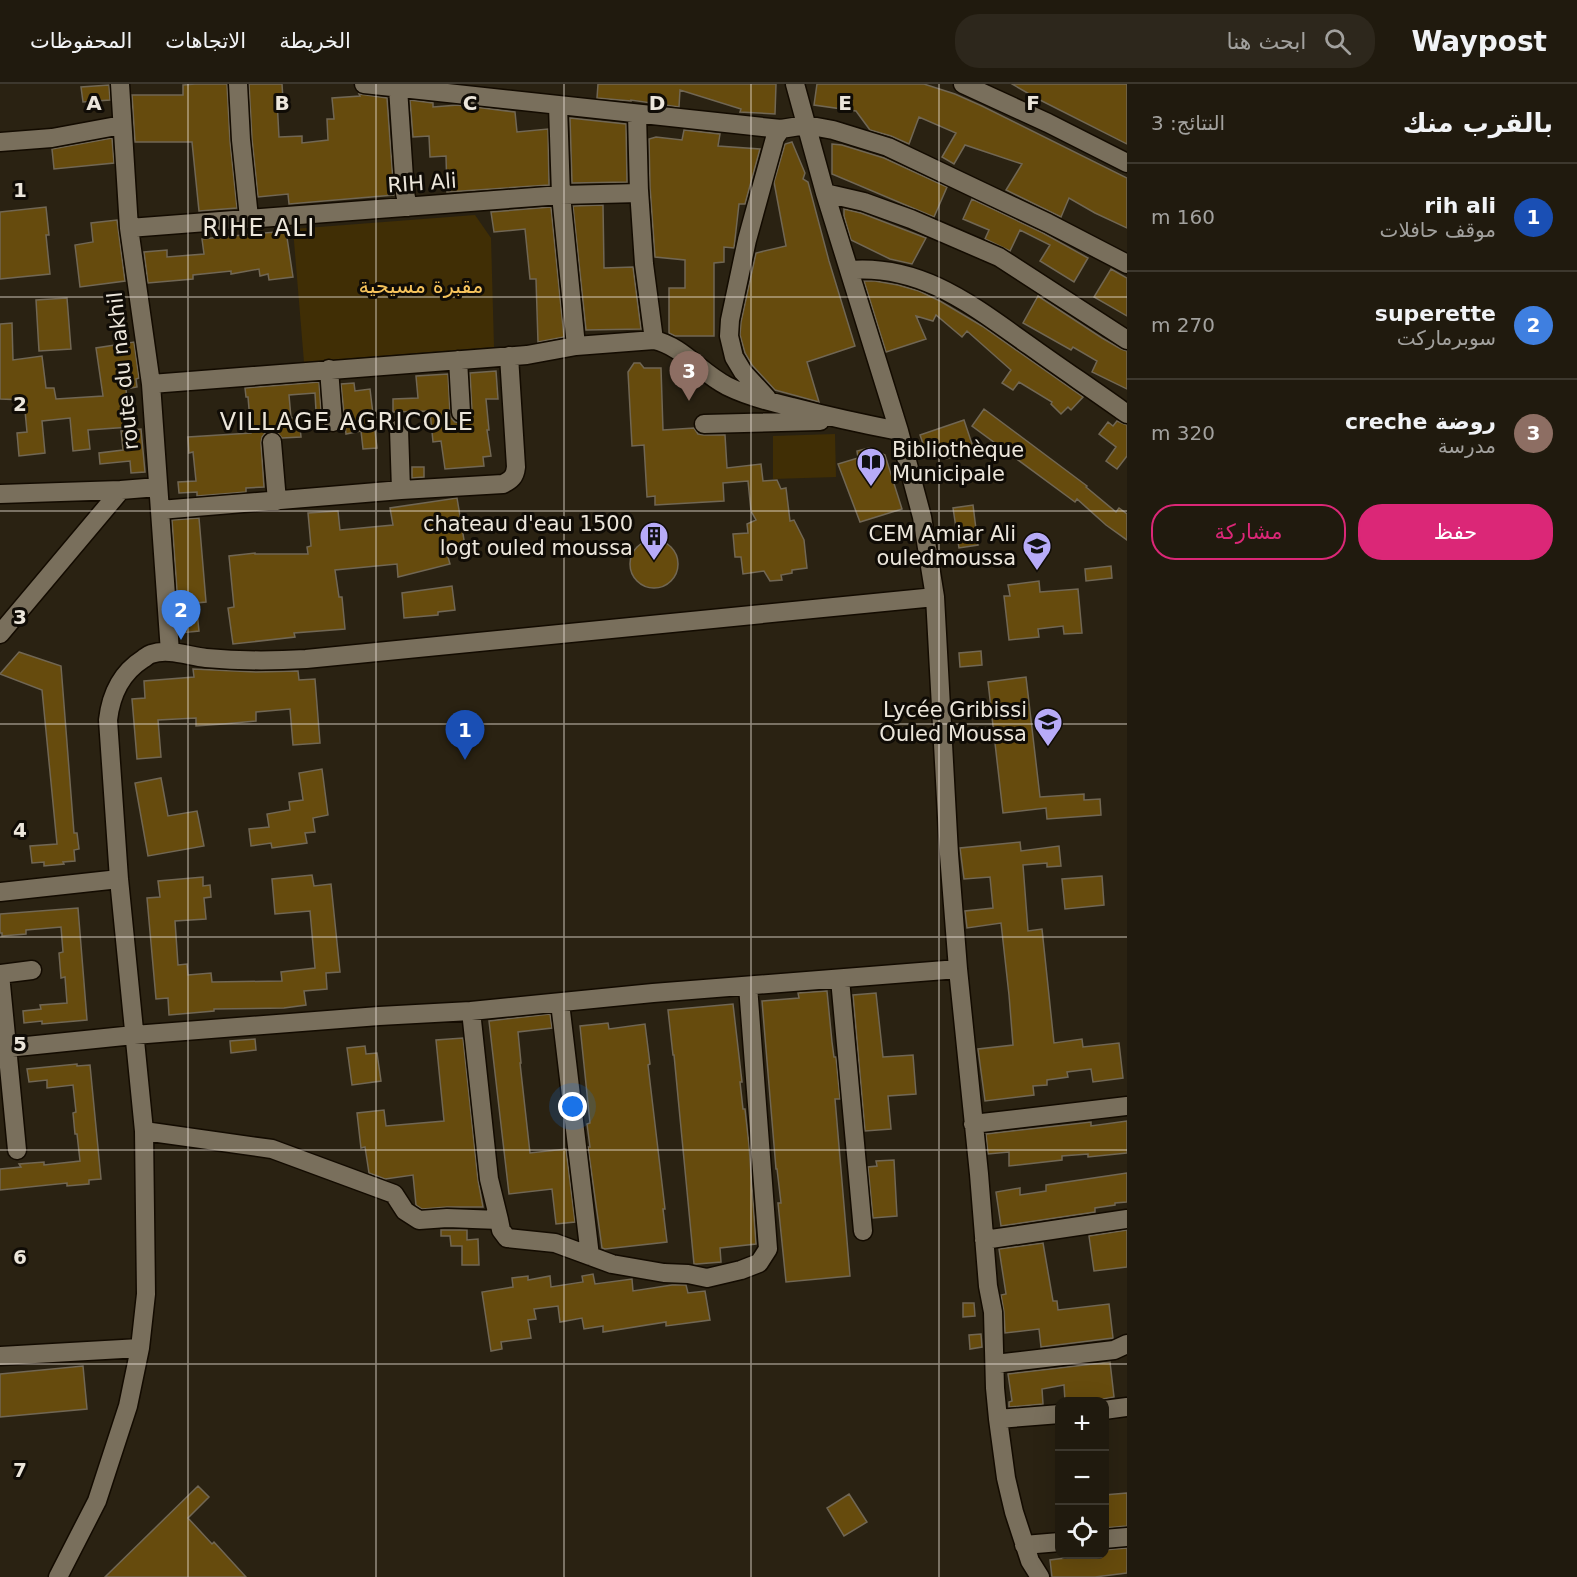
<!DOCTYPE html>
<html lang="ar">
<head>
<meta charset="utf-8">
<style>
	body { margin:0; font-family:"DejaVu Sans","Noto Naskh Arabic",sans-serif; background:#2d271c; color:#f1f3f6; direction:rtl }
	.controls { position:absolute; right:18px; bottom:18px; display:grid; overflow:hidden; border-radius:12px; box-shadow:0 6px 24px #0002 }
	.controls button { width:54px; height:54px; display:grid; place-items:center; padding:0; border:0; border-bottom:2px solid #3d382e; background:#201a0e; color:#f1f3f6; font:30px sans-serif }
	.you { position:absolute; left:573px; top:1023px; width:21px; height:21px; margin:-15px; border:4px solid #fff; border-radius:50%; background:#1a73e8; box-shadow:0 0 0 9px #1a73e833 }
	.badge { display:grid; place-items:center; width:39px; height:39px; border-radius:50%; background:#db2777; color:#fff; font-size:20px; font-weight:700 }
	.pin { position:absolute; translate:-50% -50px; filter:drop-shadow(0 2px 3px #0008) }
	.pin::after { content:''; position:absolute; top:32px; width:21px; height:18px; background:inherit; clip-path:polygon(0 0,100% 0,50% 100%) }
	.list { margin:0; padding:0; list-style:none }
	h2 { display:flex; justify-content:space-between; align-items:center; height:78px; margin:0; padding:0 24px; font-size:26px }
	h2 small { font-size:20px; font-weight:400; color:#a2a19e }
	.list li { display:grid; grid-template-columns:39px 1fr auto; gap:18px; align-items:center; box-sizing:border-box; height:108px; padding:0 24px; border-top:2px solid #3d382e }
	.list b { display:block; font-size:22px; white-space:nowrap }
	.list p { margin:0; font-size:20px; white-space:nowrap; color:#a2a19e }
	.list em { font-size:20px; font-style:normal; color:#a2a19e }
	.actions { display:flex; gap:12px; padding:18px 24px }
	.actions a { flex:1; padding:14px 0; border:2px solid #db2777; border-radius:24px; text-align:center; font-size:21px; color:#db2777 }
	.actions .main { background:#db2777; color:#fff }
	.icon { flex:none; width:33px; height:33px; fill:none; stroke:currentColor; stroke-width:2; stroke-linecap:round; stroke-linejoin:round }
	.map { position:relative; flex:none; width:1127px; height:1493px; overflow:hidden; direction:ltr }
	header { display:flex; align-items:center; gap:36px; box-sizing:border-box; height:84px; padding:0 30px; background:#201a0e; border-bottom:2px solid #3d382e }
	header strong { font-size:28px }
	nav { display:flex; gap:33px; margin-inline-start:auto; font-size:21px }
	.search { width:420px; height:54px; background:#2d271c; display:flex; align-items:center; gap:15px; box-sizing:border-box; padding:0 21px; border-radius:24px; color:#a2a19e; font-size:22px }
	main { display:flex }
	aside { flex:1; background:#201a0e }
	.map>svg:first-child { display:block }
	.green { fill:#402e05 }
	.building { fill:#664b0d; stroke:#716754; stroke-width:1.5 }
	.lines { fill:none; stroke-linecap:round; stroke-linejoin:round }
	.minor-casing { stroke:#130b00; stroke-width:21 }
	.minor { stroke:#796f5c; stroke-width:18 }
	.grid { fill:none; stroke:#ece6db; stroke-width:1.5; stroke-opacity:0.55 }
	.labels { text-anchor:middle; stroke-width:6; stroke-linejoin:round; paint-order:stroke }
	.street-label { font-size:21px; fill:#ece6db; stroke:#100c06 }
	.park-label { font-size:21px; fill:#f6c35c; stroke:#100c06 }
	.poi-label { font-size:21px; fill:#ece6db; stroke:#100c06; text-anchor:end }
	.quarter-label { font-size:24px; letter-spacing:1.5px; fill:#ece6db; stroke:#100c06 }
	.grid-label { font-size:20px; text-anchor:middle; font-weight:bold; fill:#ece6db; stroke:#100c06; stroke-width:6; stroke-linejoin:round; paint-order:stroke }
</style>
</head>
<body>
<header>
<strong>Waypost</strong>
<div class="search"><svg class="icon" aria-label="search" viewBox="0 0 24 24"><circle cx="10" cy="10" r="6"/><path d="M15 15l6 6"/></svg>ابحث هنا</div>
<nav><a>الخريطة</a><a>الاتجاهات</a><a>المحفوظات</a></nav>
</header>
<main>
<aside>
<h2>بالقرب منك<small>النتائج: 3</small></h2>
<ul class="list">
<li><span class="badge" style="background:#1a4fb4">1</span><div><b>rih ali</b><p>موقف حافلات</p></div><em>160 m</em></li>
<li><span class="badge" style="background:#3f7fe0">2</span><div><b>superette</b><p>سوبرماركت</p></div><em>270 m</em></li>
<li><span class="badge" style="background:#8d6e63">3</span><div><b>روضة creche</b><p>مدرسة</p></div><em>320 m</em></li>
</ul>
<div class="actions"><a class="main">حفظ</a><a>مشاركة</a></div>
</aside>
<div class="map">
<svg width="1127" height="1493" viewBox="0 0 1127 1493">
	<rect width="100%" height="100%" fill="#2a2212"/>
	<path class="green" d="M475,131L491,154L494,263L304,278L293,145Z
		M835,350L836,393L773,395V352Z"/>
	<path class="building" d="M195,0H227L230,57L237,124L199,127L192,58H135L132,11H183V1Z
		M249,0H282L283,16H277L279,53L302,52V59L328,56L327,35H334L332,14L360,12L359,10L387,14L394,111L289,120L288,110L258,113L252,55Z
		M598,0H776L775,30L740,28L741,25L680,6L679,23L631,16V17L597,14Z
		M817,0H924L955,10L982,22L1127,94V144L1095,129L1069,114L1061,133L1006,106L1022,80L965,61L954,80L942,73L956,49L919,33L909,60L891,52L870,46L856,27L814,21Z
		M1012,0H1127V60L1038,15Z
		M109,1L110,16L83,18L81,3Z
		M410,16L433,19V23L458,21L463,22V24L475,23L515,28L517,48L548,45L549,101L447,108L446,72L430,73L429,52L413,53Z
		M570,34L626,40L627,98L572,99Z
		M684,46L720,50L718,62L760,65L745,120H739L734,164L724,163V178L714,179V252H675L669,249V204H685V176L655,173L650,103L649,55L656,53L682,56Z
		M112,54L114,79L54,85L52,65Z
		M792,58L805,89L803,95L808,98L829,177L855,262L807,278L819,318L775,306L752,281L745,269L740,251L741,238L756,169L786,162L774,98L785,60Z
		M832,60L842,61L884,74L947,103L934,133L832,90Z
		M972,115L1043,149L1088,174L1074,198L1040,177L1050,161L1020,146L1010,167L985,155L989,146L963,135Z
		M603,121L604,184L633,183L641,245L586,246L573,122Z
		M46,123L49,151H46L50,190L0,195V128Z
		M551,123L564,253L538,258L536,195H530L525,145L494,148L491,128Z
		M844,125L861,129L926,154L912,180L890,175L851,156L844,132Z
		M117,136L125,197L80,203L75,161L93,158L91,139Z
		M286,147L293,193L269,196L268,190L260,192L259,185L231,190V187L193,191V195L148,199L144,168L167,166V173L204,170L202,155Z
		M1111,185L1127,194V232L1094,213Z
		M864,197H875L898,201L919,207L940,217L982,242L1083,313L1071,326L1068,323L1061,330L1051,320L1052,318L1019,298L1013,306L1002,299L1011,286L967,247L962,253L936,231L933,237L916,232L926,255L886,268Z
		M1038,212L1102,254L1121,265L1127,267V305L1092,288L1097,277L1073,263L1071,266L1023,239Z
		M67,214L71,265L39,267L36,216Z
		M12,239L13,276L42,272L46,304H54L56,315L103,312L96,264L134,258L139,294L136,295L137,303L126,305L130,343L88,346L90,365L73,367L70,334L42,337L45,369L19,372L17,349L27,348L24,316L0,315V240Z
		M634,279H640L644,284H661L663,346L694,344L698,350L704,351H725L727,384L761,380L763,397L777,396L781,405L786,404L790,437L794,436L804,456L807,484L792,486V489L781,491L782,496L770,497L764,487L743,490L741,473H735L733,450L748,449L747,440L756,436L751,427L748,397L723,399L724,417L655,421V412L647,413L644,361L632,362L628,288Z
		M496,287L498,315H486L489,346H487L491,372L483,373L484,382L445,385L441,357L433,358L430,327L393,328V315L418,314L416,292L448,290L450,329L451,334L455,338L462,339L468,337L471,333L472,328L470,289Z
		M319,298L321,327H316L315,309L289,311L291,334H299L301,353L282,354L277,348L272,347L266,348L262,353L261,359L264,403L246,404V408L197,412V408L179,409L178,398L196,397L193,368L189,369L188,353L251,349L248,313H246L245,304Z
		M354,299L355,307L370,305L377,364L363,365L361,347L346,350L341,300Z
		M984,325L1087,402L1086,403L1116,428L1119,424L1127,430V456L1106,441L1077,415L1075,418L972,342Z
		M964,336L974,366L946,375L944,369L928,374L920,351Z
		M1117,337L1127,341V372L1117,385L1106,377L1116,363L1099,350L1108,338L1113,342Z
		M141,345L145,388L131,389L130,377L100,380L99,369L123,366L121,347Z
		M869,364L885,371L902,425L860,438L838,380L858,374L857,367Z
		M412,383H424V393L412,394Z
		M457,414L465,462L446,466L450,480L398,493L397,480L335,486L339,513H342L345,545L294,549L295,553L233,560L228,524L234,523L229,472L255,469V470H308L307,463L311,462L308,429L338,427L340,446L393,441L390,424Z
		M973,421L978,461L959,464L953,424Z
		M199,434L206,518L196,519L199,547L180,549L172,436Z
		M630 480a24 24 0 1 1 48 0a24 24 0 1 1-48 0Z
		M1111,482L1112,494L1086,497L1085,485Z
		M1039,497L1040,508L1078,505L1082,549L1064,550L1063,542L1038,545L1039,553L1009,556L1004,512H1010L1008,501Z
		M452,502L455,526L438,528V531L404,534L402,509Z
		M981,567L982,581L960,583L959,569Z
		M19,568L61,582L74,749H77L79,765L74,766L75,777L63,778L64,780L44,782V778L32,779L30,762L57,760L42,606L0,590Z
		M193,585L256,588L298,587L299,596L315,595L320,659L293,661L290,625L256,628V637L223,640L196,642V634L158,636L161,673L137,675L132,615L145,614L144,597L194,593Z
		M1026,593L1040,713L1084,710V716L1100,715L1101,731L1047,735L1046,724L1003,729L988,598Z
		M322,685L328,731L313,734L315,748L305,749L307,759L272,764L271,759L251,762L249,745L269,743L267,730L290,726L289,718L303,716L299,689Z
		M161,694L168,732L197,727L204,762L148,772L135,699Z
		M1020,758L1021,767L1059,762L1061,782L1047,783V779L1023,781L1028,847L1042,845L1054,959L1082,955L1083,963L1119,959L1123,994L1093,998L1091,985L1067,988L1068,993L1047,996V1001L1033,1002L1034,1011L985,1017L978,965L1013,961L1009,911L1001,839L967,844L965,827L993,824L990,793L964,795L960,764Z
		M312,791L314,802L331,800L340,888L326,889L327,905L304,907L306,921L284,924L214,925V927L169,931L168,914L156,915L147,814L160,813L158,797L203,793V802L210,801L211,813L204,814L206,835L175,837L178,881L187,880L188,891L211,889L212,898L282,897L281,888L315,884L310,827L275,830L272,795Z
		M1102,792L1104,821L1065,825L1062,795Z
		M78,824L87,936L42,940V937L24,939L23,927L41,925L40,921L67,919L65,893L61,894L59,869L63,868L61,843L26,846V850L2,852V849H0V830Z
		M827,907L832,958L834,973H836L840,1015H835L850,1192L786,1198L778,1119H781L777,1085H776L762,917L799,914L798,909Z
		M876,909L883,973L913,971L916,1010L888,1012L891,1045L865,1047L853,911Z
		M733,920L742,998H740L743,1025H745L749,1061L756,1160L720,1164L721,1178L697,1180H694L674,971H673L668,926Z
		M550,930L552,944L518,948L521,979H520L530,1069L566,1065L575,1138L556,1140L552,1105L509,1110L489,937Z
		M608,939L609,945L645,940L650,980L648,981L665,1125H663L667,1158L605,1165L602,1164L588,1063H590L587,1040L590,1039L580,942Z
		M463,954L478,1096L483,1123H447L422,1125L416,1121L413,1091L385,1095L369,1089L365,1063L361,1064L357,1029L384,1026L386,1042L444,1037L436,956Z
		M255,955L256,966L231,969L230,957Z
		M365,962L366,970L377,969L381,997L352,1001L347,964Z
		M77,980V982L90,981L101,1095L89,1096V1100L67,1102V1099L0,1106V1085L21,1083L19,1080L44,1078V1081L80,1077L77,1050H75L73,1029L76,1028L73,1001L47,1004V996L29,998L27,985Z
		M1127,1037V1069L1088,1073V1070L1062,1072V1076L1009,1082V1068L988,1070L986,1050L1091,1038V1042Z
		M894,1076L897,1132L873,1134L868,1083L877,1082L876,1077Z
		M1127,1089V1118L1115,1119V1121L1095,1124V1128L1001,1142L996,1108L1020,1104V1111L1046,1107V1101Z
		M441,1146H467V1156L478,1155L479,1181H462V1162H451L450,1152H441Z
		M1127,1146V1183L1094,1187L1089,1152Z
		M1043,1159L1053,1217H1057L1058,1226L1109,1220L1113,1254L1041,1263L1039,1245L1005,1249L1004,1228L1001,1211L1006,1210L999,1165Z
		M593,1190L595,1200L632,1195L633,1207L672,1201H686L688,1209L705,1207L710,1236L666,1242V1238L603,1248V1242L584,1245L582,1234L560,1238L558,1222L534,1225L536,1235L528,1236L531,1254L501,1258L502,1265L491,1267L482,1208L513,1203L512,1194L528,1192V1196L550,1192L551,1203L583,1198L582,1192Z
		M963,1219H974L975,1232L963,1233Z
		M981,1250L982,1263L970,1265L969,1251Z
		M1110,1278L1114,1313L1103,1315L1097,1317H1065L1064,1301L1042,1305L1043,1320L1009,1323V1318L1012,1317L1008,1290Z
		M83,1282L87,1325L0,1333V1290Z
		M198,1402L209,1413L188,1434L212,1460L214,1458L246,1493H105Z
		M1127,1409V1442L1104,1444V1411Z
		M849,1410L867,1438L844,1452L827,1424Z
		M1127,1464V1489L1095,1493H1052L1050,1476L1065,1474V1470H1104V1466Z"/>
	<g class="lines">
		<g class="minor-casing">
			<path id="minor" d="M120,0L129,144L151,300L170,568
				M238,0L241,56L249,134
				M364,0L781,45
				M795,0L825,109L899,347L922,433L935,513L949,770L958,885L979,1090L988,1202L993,1228L995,1304L998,1335L1006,1394L1014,1428L1030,1477L1040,1493
				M963,0L1048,39L1127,79
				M398,4L405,109L408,123
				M558,22L561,111L576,262
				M0,58L52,54L122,41
				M639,106L644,180L654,256
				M825,109L864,118L911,135L999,173L1127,256
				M129,144L561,111L639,109L637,30
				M849,186C922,180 973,222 1030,262C1062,285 1095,307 1127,330
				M458,276L461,328
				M329,285L333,338
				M151,300L527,271L576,262L654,256C682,262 701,289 727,302C747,312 770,318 792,323C827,332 863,340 899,347
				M767,314L743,288L734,273L729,252L730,236L747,156L775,54L781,45L806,41L833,46L888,63L1048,139L1127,180
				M704,340L820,337
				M399,345L401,406
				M272,358L277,417
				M0,410L121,406L158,403
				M160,426L401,406L503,400C511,396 515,393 516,383L509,272
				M0,550L121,406
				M0,808L119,795
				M0,890L17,1066
				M0,890L32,886
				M840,895L863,1147
				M560,919L590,1172
				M471,927L489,1095L499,1136
				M7,964L134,951L379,932L471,927L653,909L958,885
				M973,1040L1127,1022
				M144,1047L272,1065L394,1110L405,1127L419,1136L447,1134L499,1136L501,1146L507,1154L555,1159L612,1180L664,1189L688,1190L707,1194L741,1186L759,1179L768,1165L748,902
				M984,1156L1127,1135
				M0,1272L140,1264
				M995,1280L1114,1266L1127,1260
				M1104,1326L1127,1323
				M998,1335L1060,1330
				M1104,1455L1127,1453
				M1024,1461L1060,1458
				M58,1493L97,1417L128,1322L140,1264L146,1210L144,1047L119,795L108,636C111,610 121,589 143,575C146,573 148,571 151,570C168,564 188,572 206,574C239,577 273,577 306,575L935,513"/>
		</g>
		<use href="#minor" class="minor"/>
	</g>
	<path class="grid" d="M188,0V1493M376,0V1493M564,0V1493M751,0V1493M939,0V1493M0,213H1127M0,427H1127M0,640H1127M0,853H1127M0,1066H1127M0,1280H1127"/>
	<defs>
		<g id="library-pin" transform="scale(1.5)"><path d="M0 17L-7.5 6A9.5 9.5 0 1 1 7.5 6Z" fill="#b7abf8" stroke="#100c06"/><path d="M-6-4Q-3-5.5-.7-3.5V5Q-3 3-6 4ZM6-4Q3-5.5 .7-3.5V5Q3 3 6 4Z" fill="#111"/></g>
		<g id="building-pin" transform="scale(1.5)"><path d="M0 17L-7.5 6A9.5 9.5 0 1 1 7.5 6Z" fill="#b7abf8" stroke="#100c06"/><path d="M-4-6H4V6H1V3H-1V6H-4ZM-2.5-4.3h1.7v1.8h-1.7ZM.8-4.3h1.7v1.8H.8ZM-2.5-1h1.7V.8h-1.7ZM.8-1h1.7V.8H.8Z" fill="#111"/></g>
		<g id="school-pin" transform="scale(1.5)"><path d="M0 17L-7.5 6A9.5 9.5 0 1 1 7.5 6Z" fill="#b7abf8" stroke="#100c06"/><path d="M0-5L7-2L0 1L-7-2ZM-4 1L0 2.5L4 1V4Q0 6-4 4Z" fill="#111"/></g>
	</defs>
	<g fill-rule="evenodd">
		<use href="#library-pin" x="871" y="378"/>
		<use href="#building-pin" x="654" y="452"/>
		<use href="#school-pin" x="1037" y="462"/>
		<use href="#school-pin" x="1048" y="638"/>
	</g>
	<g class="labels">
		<g class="street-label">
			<text transform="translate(422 99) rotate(-4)" y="7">RIH Ali</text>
			<text transform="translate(123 287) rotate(-96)" y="7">route du nakhil</text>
		</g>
		<g class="park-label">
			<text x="421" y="209">مقبرة مسيحية</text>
		</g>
		<g class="poi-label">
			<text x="892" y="373" text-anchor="start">Bibliothèque<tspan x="892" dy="24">Municipale</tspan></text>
			<text x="633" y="447">chateau d'eau 1500<tspan x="633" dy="24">logt ouled moussa</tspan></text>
			<text x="1016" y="457">CEM Amiar Ali<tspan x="1016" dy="24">ouledmoussa</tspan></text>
			<text x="1027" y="633">Lycée Gribissi<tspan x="1027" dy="24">Ouled Moussa</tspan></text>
		</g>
		<g class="quarter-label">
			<text x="259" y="152">RIHE ALI</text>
			<text x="347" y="346">VILLAGE AGRICOLE</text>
		</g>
	</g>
	<g class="grid-label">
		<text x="94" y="26">A</text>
		<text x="282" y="26">B</text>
		<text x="470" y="26">C</text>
		<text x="657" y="26">D</text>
		<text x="845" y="26">E</text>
		<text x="1033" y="26">F</text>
		<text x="20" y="113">1</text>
		<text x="20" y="327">2</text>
		<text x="20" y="540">3</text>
		<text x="20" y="753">4</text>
		<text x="20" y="967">5</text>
		<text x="20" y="1180">6</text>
		<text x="20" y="1393">7</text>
	</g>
</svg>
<div class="controls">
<button>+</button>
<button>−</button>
<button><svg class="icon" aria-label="locate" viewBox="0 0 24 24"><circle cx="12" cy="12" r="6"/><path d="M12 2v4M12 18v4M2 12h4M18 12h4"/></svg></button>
</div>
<div class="you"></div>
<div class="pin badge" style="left:465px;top:676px;background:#1a4fb4">1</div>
<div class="pin badge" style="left:181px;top:556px;background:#3f7fe0">2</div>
<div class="pin badge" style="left:689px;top:317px;background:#8d6e63">3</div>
</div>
</main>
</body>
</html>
